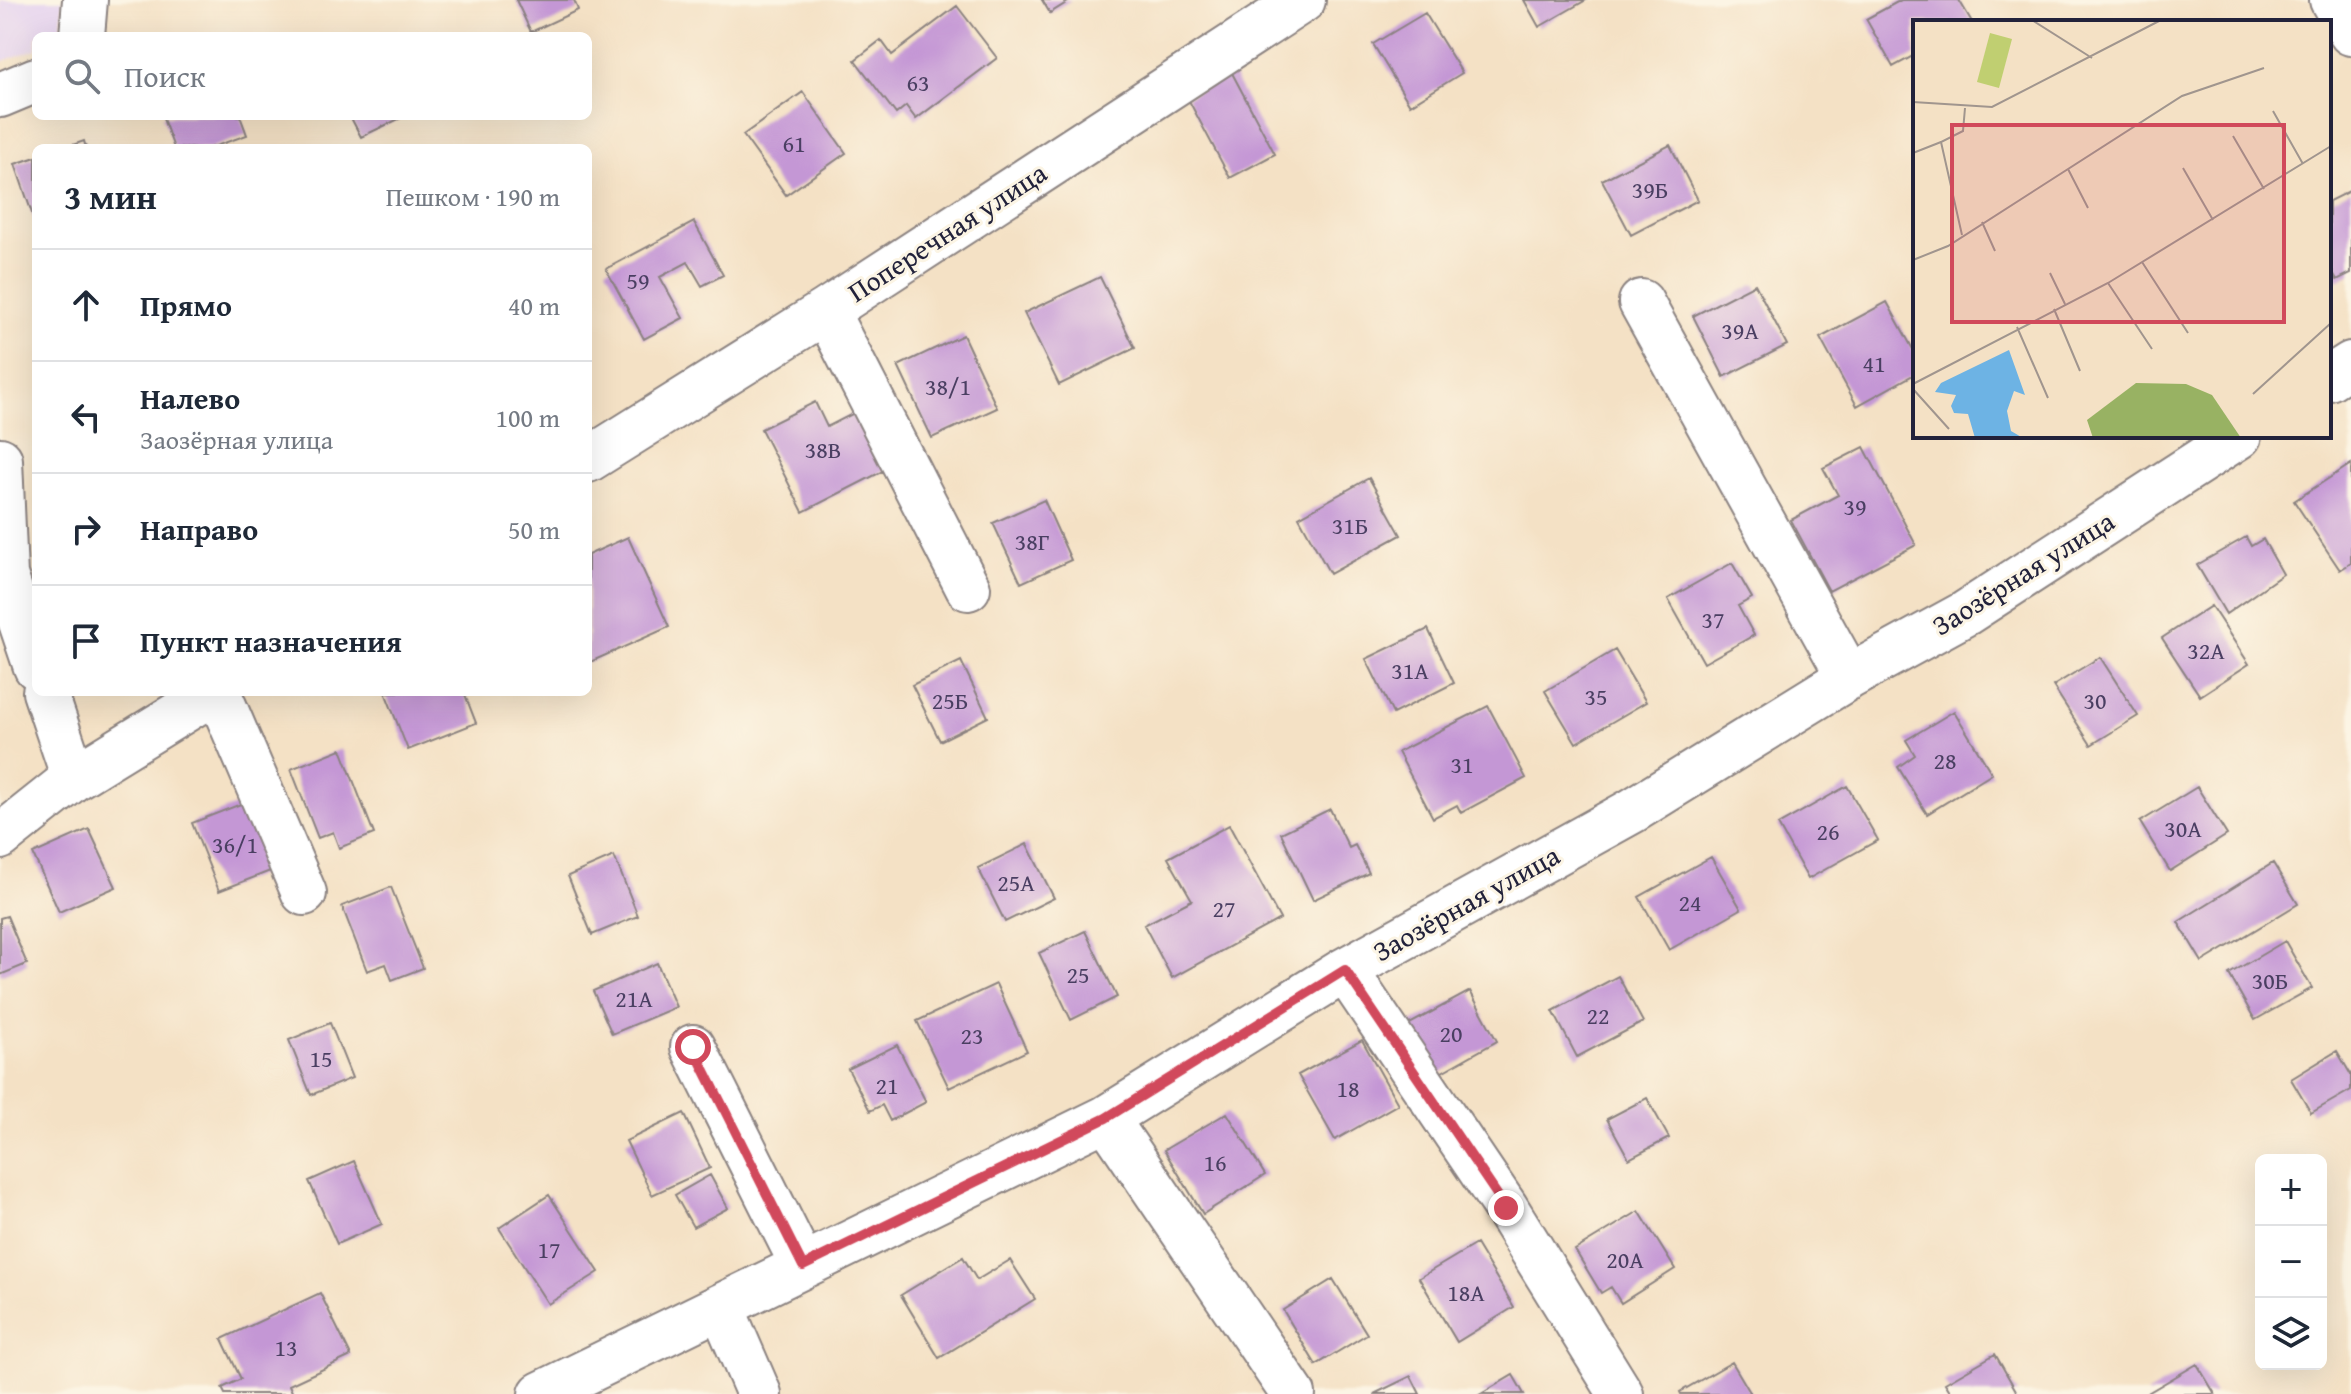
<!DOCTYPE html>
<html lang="ru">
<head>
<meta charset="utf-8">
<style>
	body { margin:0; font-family:"Gentium Book Plus",serif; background:#f6f6f7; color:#1f2937 }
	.controls { position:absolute; right:24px; bottom:24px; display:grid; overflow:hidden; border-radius:12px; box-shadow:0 8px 32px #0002 }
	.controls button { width:72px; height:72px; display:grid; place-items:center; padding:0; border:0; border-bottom:2px solid #e0e1e3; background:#fff; color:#1f2937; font:40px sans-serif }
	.stop { position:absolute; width:24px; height:24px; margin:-18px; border:6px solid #d1495b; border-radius:50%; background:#fff }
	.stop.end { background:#d1495b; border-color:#fff; box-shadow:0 2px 8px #0008 }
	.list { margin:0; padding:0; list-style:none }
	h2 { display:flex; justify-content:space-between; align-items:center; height:104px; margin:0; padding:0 32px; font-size:34px }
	h2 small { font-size:26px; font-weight:400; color:#747a83 }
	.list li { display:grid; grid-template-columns:52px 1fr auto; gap:24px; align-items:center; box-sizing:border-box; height:112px; padding:0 32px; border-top:2px solid #e0e1e3 }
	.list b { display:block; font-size:30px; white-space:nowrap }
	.list p { margin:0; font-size:26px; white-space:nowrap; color:#747a83 }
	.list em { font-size:26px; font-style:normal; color:#747a83 }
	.icon { flex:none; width:44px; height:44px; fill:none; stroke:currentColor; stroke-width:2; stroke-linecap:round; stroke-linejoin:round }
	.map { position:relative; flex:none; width:2351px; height:1394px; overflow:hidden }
	.search { position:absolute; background:#fff; box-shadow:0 8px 32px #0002; left:32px; top:32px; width:560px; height:88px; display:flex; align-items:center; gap:20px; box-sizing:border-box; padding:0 28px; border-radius:12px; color:#747a83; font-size:30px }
	.panel { position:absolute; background:#fff; box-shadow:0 8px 32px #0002; left:32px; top:144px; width:560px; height:552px; border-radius:12px }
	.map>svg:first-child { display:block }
	.built { fill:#e5d3f0 }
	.building { fill:#c497d5 }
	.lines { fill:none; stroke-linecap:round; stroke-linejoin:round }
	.minor-casing { stroke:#8b8280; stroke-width:48 }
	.minor { stroke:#fff; stroke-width:44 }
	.route { stroke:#d1495b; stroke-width:10 }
	.labels { text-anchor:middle; stroke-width:6; stroke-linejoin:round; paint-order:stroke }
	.number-label { font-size:24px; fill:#4a3f62 }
	.street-label { font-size:28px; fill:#22223b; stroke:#fcf5e5 }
	.inset-road { fill:none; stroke:#a0958e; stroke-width:2 }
	.view { fill:#d1495b; fill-opacity:0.15; stroke:#d1495b; stroke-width:4 }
	.inset-edge { fill:none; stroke:#22223b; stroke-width:4 }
</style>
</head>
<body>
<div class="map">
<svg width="2351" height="1394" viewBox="0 0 2351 1394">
	<rect width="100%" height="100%" fill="#fcf5e5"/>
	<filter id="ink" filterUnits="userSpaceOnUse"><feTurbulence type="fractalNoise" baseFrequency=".0125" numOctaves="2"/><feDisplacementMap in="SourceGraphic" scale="16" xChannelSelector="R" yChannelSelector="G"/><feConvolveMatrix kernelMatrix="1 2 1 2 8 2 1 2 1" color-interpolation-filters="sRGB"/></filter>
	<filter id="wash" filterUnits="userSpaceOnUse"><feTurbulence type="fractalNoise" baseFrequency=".006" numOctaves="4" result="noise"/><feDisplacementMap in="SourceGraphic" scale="32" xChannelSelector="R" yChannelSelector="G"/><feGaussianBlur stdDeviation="1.8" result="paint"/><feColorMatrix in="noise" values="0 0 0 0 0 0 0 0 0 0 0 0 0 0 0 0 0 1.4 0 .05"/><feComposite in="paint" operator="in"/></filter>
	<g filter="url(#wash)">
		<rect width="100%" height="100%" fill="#f4e1c5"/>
		<path class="built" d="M0,0H63L61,28L55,36H36V49L0,62Z"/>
		<g id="blocks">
			<path class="building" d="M516,0H574L578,10L531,32Z
				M1042,0H1071L1050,13Z
				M1524,0H1586L1539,27Z
				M1901,0H1959L1972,22H1915V55L1893,67L1866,19Z
				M957,6L997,58L916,119L906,106L896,114L855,60L881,40L892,55Z
				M1425,13L1462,73L1410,105L1373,44Z
				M1232,73L1275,154L1230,178L1187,97Z
				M803,92L846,153L786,195L743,135Z
				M162,116H240L247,135L210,148H174Z
				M350,116H405L361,137Z
				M84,141L86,148H64Z
				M1670,145L1698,200L1631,235L1602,180Z
				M36,157V225L15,164Z
				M2351,190V273L2337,280L2329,265V201Z
				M694,222L723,275L702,286L688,262L660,277L683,318L644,339L606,269Z
				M1100,277L1135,348L1059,385L1024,313Z
				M1755,284L1787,345L1724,377L1693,316Z
				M1887,302L1915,353V374L1857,406L1820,338Z
				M963,335L997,408L932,438L898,366Z
				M815,402L827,427L856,412L885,470L803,512L761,429Z
				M1864,447L1916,545L1829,591L1791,520L1838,495L1823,468Z
				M2351,464V563L2340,570L2294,501Z
				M1369,478L1401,535L1330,574L1299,517Z
				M1044,500L1071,560L1021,583L993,523Z
				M628,537L669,627L588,663V555Z
				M2246,537L2251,546L2263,539L2283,574L2226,614L2197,565Z
				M1732,563L1752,598L1738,606L1754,635L1704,663L1668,599Z
				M2211,606L2249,664L2200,696L2162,638Z
				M1428,629L1454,683L1393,714L1366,659Z
				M1615,650L1646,702L1576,743L1545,691Z
				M2100,657L2138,716L2091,745L2053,686Z
				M961,661L988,717L940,741L912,685Z
				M385,692H464L476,723L408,750Z
				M1488,706L1526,778L1461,813L1457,805L1433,818L1398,752Z
				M1954,711L1992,774L1927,814L1898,767L1915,755L1906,740Z
				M341,749L374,834L339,848L333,832L318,838L291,769Z
				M1847,786L1878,840L1808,879L1778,825Z
				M2197,787L2227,835L2170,871L2140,822Z
				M251,800L278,868L219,891L192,823Z
				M1330,809L1349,848L1355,845L1369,873L1313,900L1281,833Z
				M1229,825L1280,919L1172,978L1144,925L1192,900L1168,858Z
				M89,829L116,887L59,912L33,854Z
				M1027,844L1054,898L1005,922L978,868Z
				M614,856L638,916L592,935L568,876Z
				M1711,857L1741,909L1669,950L1639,897Z
				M2273,863L2298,904L2202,962L2178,922Z
				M391,887L423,968L392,980L386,964L367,971L342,906Z
				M7,916L27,964L0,975V918Z
				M1085,931L1117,997L1071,1020L1039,953Z
				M2285,941L2312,988L2255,1020L2229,974Z
				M657,963L676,1007L612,1034L593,991Z
				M1618,976L1643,1022L1577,1057L1553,1011Z
				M996,984L1027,1051L949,1088L917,1021Z
				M1470,991L1497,1041L1433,1077L1406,1026Z
				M330,1023L352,1078L311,1095L289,1040Z
				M1362,1040L1398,1104L1335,1140L1298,1075Z
				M897,1045L926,1102L890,1121L882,1105L870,1111L848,1069Z
				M2337,1051L2351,1075V1090L2311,1113L2291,1079Z
				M1647,1098L1669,1138L1629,1159L1607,1119Z
				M684,1113L710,1168L652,1195L626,1141Z
				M1227,1113L1265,1175L1203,1214L1164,1150Z
				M354,1161L382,1224L337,1244L309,1181Z
				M710,1175L728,1208L693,1227L675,1195Z
				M549,1195L599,1272L548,1304L499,1228Z
				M1639,1211L1675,1269L1621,1303L1611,1287L1601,1293L1575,1250Z
				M1476,1244L1514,1307L1457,1342L1419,1278Z
				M963,1257L977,1280L1010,1260L1035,1299L939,1358L901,1295Z
				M1333,1279L1367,1334L1316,1365L1283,1310Z
				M320,1293L351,1356L289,1385L293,1394H225L222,1388L241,1379L222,1339Z
				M1995,1354L2018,1394H1952L1945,1383Z
				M1732,1362L1751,1394H1681L1680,1392Z
				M2197,1364L2215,1394H2146Z
				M1513,1375L1524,1394H1481Z
				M1411,1376L1420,1394H1374Z"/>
		</g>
	</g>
	<g filter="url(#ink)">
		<use href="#blocks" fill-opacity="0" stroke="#8b8280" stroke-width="2"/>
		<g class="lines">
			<g class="minor-casing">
				<path id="minor" d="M2332,0L2351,33
					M82,36L85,0
					M0,95L36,80
					M1641,302L1849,677
					M826,311L968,588
					M2329,378L2351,364
					M0,460L5,575L36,667
					M588,460L826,311L1303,0
					M45,692L74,778
					M218,692L304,893
					M0,837L74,778L214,692
					M1345,970L1506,1208L1621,1394
					M693,1047L803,1266
					M1106,1118L1293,1394
					M721,1306L759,1394
					M541,1394L1106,1118L1345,970L1632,811L1849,677L1966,613L2239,436"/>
			</g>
			<use href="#minor" class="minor"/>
		</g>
	</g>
	<g class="lines" filter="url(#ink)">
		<path class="route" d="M693,1047L803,1266L1106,1118L1345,970L1506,1208"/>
	</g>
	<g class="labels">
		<g class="number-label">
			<text x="918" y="91">63</text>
			<text x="794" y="152">61</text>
			<text x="1650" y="198">39Б</text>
			<text x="638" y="289">59</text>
			<text x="1740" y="339">39А</text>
			<text x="1874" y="372">41</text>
			<text x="948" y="395">38/1</text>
			<text x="823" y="458">38В</text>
			<text x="1855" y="515">39</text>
			<text x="1350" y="534">31Б</text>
			<text x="1032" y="550">38Г</text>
			<text x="1713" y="628">37</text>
			<text x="2206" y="659">32А</text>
			<text x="1410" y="679">31А</text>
			<text x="1596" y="705">35</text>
			<text x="950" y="709">25Б</text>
			<text x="2095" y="709">30</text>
			<text x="1945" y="769">28</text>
			<text x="1462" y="773">31</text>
			<text x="2183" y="837">30А</text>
			<text x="1828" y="840">26</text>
			<text x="235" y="853">36/1</text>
			<text x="1016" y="891">25А</text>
			<text x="1690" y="911">24</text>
			<text x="1224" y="917">27</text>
			<text x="1078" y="983">25</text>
			<text x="2270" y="989">30Б</text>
			<text x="634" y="1007">21А</text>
			<text x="1598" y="1024">22</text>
			<text x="1451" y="1042">20</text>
			<text x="972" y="1044">23</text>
			<text x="321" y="1067">15</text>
			<text x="887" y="1094">21</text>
			<text x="1348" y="1097">18</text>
			<text x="1215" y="1171">16</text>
			<text x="549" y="1258">17</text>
			<text x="1625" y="1268">20А</text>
			<text x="1466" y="1301">18А</text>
			<text x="286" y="1356">13</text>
		</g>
		<g class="street-label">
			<text transform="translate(947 232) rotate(-33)" y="10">Поперечная улица</text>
			<text transform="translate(2023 573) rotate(-32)" y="10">Заозёрная улица</text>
			<text transform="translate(1466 903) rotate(-29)" y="10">Заозёрная улица</text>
		</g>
	</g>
	<g transform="translate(1913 20)">
		<rect width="418" height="418" fill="#f4e1c5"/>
		<path d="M77,13L99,19L86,68L64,62Z" fill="#c0cf71"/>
		<path d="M223,363L273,364L299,375L328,418H180L174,400Z" fill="#98b263"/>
		<path d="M96,330L112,375L101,371L94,391L98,411L110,418H62L55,394L41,393L38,386L43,375L22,372L28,363Z" fill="#6db3e4"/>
		<path class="inset-road" d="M119,0L179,38M0,82L79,87L248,0M360,91L390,144M320,116L351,169M0,133L28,122M270,148L300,200M155,149L175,188M69,202L82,231M49,215L28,122L50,111L52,88M0,240L35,226L269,76L351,48M229,242L275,313M137,253L152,284M195,263L239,329M141,289L167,351M104,307L135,378M0,364L195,263L418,126M0,369L36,409M340,374L418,303"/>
		<path class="view" d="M39,105H371V302H39Z"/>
		<rect width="418" height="418" class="inset-edge"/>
	</g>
</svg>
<div class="controls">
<button>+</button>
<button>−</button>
<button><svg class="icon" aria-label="layers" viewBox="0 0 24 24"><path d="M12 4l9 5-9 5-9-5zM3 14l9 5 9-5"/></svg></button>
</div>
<div class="stop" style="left:693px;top:1047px"></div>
<div class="stop end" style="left:1506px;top:1208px"></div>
<div class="search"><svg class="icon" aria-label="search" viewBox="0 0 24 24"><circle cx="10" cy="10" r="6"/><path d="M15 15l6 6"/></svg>Поиск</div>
<section class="panel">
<h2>3 мин<small>Пешком · 190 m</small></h2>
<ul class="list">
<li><svg class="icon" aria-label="ahead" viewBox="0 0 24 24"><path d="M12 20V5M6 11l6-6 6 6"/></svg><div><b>Прямо</b></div><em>40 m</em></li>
<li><svg class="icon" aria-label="left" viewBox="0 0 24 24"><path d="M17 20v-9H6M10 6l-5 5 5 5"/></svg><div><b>Налево</b><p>Заозёрная улица</p></div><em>100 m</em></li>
<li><svg class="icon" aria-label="right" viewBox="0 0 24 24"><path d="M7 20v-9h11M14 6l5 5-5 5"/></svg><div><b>Направо</b></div><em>50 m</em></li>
<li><svg class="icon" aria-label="arrive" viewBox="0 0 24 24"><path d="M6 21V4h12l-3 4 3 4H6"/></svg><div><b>Пункт назначения</b></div></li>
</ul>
</section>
</div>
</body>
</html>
